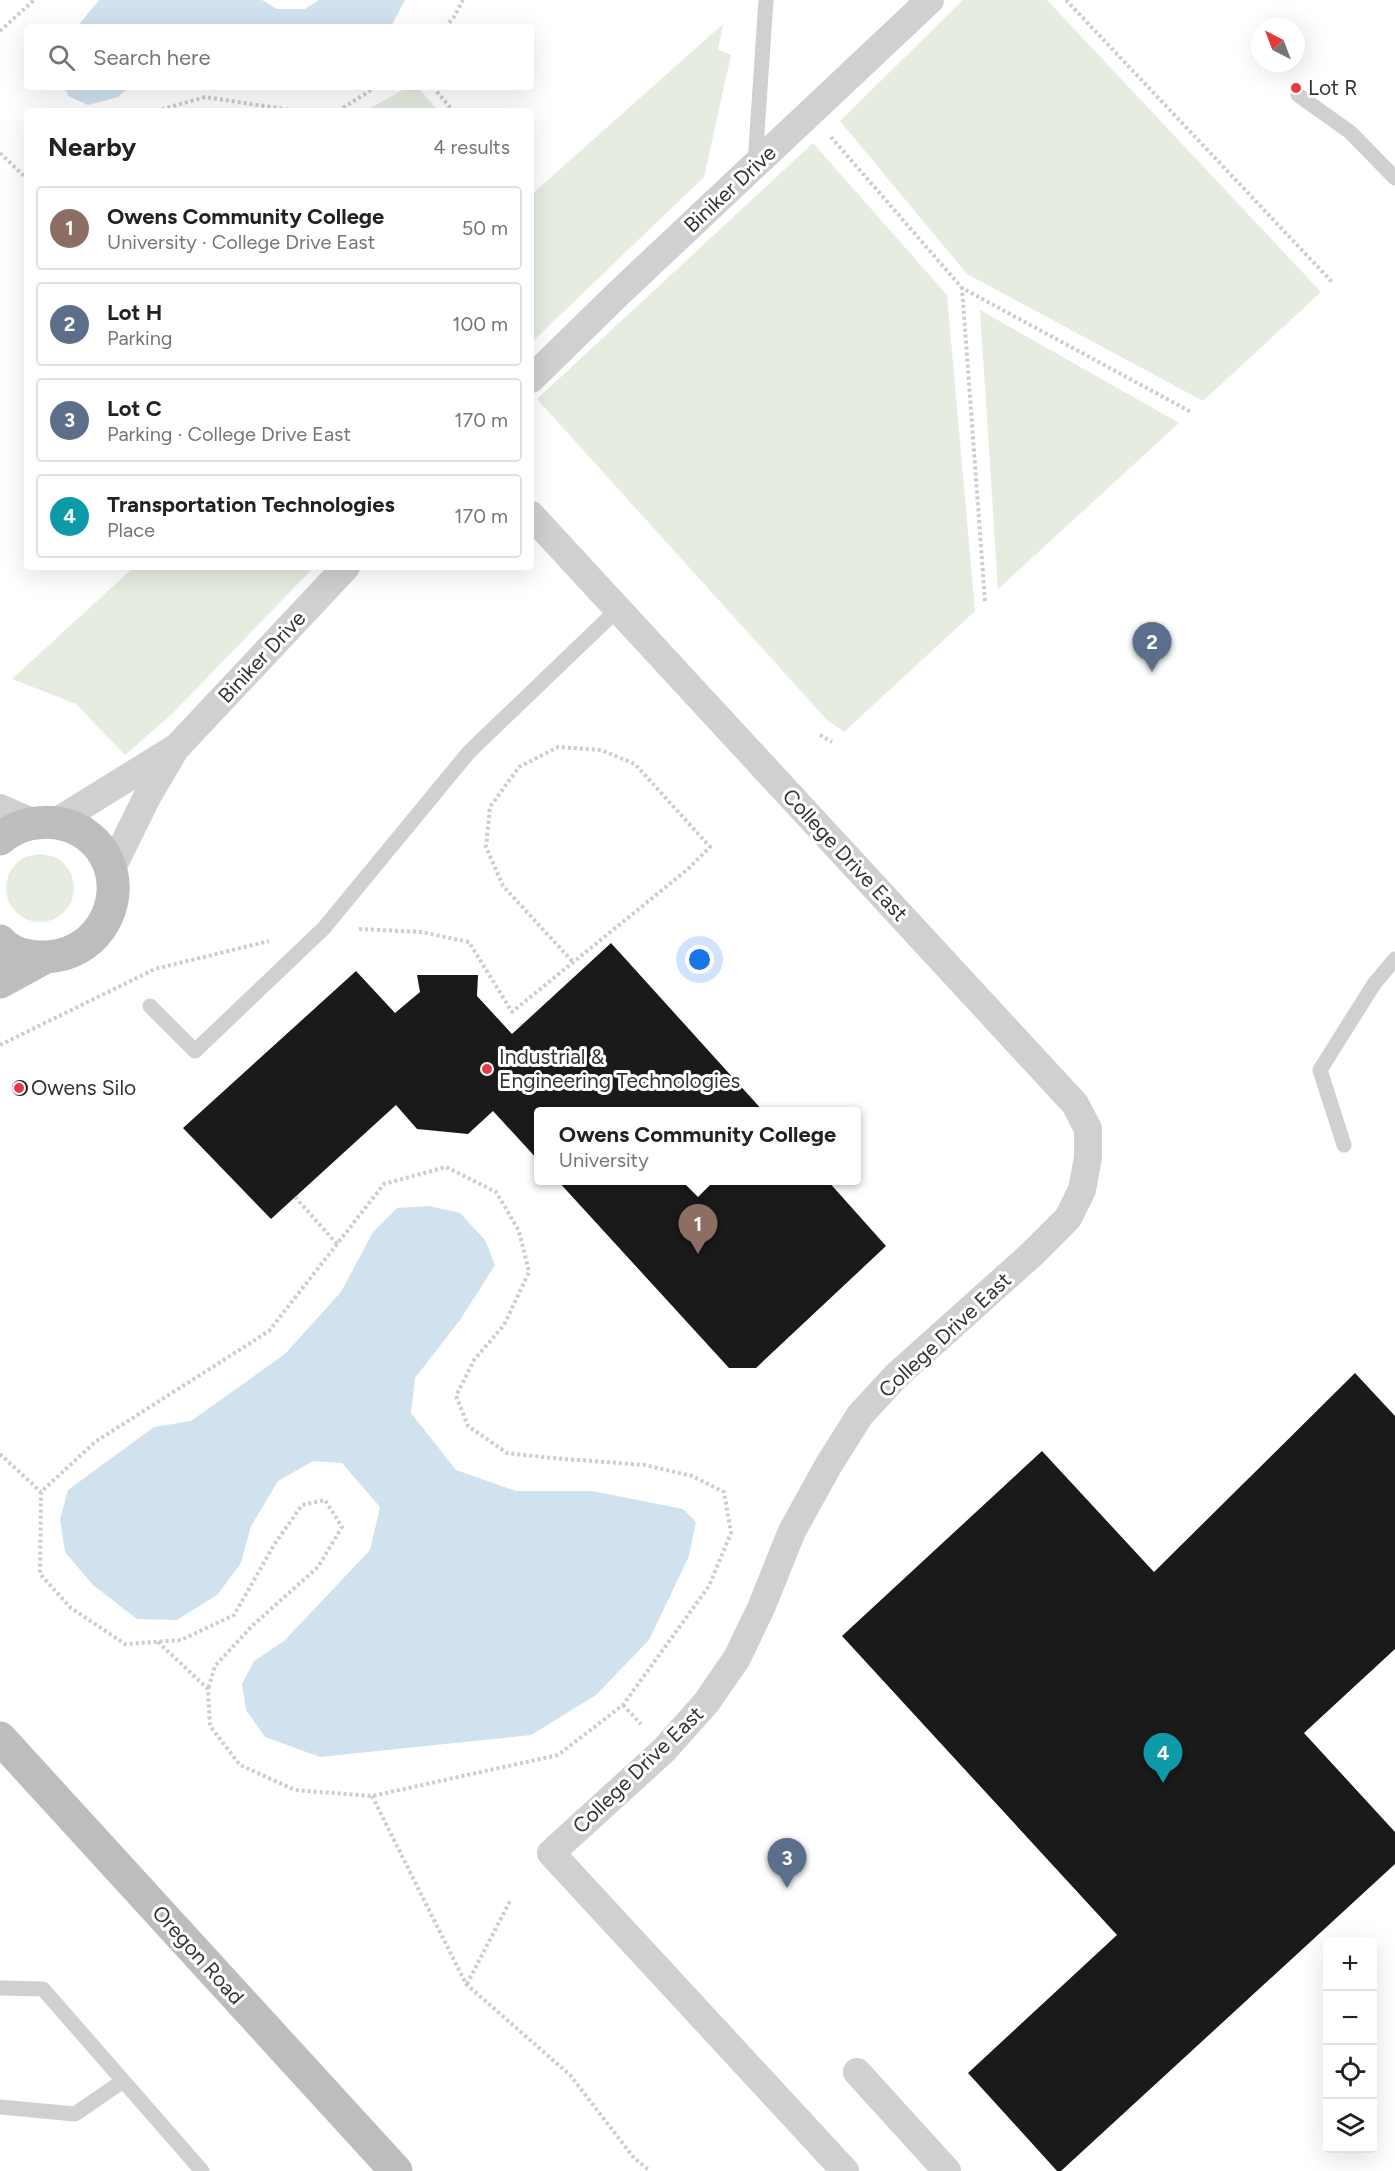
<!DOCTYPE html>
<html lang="en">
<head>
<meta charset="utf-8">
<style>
	body { margin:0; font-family:Figtree,sans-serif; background:#f6f6f6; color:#222 }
	.controls { position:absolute; right:18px; bottom:18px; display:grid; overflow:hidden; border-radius:6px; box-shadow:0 6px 24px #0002 }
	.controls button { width:54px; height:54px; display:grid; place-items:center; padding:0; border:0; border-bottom:2px solid #e0e0e0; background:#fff; color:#222; font:30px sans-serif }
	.compass { position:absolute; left:1251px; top:18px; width:54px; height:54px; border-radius:50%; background:#fff; box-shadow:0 6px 24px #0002; rotate:318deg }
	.you { position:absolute; left:700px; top:960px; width:21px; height:21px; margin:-15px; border:4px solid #fff; border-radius:50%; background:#1a73e8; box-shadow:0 0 0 9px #1a73e833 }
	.badge { display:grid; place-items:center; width:39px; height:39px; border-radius:50%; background:#7c3aed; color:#fff; font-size:20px; font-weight:700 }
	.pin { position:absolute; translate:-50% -50px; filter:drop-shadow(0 2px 3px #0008) }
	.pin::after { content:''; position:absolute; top:32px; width:21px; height:18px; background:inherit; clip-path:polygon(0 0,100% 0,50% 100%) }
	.popup { position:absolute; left:534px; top:1107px; width:327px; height:78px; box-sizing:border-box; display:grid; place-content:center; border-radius:6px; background:#fff; filter:drop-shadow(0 2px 4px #0005); font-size:20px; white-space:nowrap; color:#767676 }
	.popup b { font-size:22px; color:#222 }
	.popup::after { content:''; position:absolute; left:50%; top:100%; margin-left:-12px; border:12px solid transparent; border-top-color:#fff }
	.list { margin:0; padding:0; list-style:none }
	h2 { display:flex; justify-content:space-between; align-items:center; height:78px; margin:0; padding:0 24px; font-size:26px }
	h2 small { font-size:20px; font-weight:400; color:#767676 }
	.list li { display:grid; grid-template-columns:39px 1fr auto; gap:18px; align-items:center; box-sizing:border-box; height:84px; margin:0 12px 12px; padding:0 12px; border:2px solid #e0e0e0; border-radius:6px }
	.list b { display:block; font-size:22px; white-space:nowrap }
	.list p { margin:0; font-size:20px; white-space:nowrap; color:#767676 }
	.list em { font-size:20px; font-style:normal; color:#767676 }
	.icon { flex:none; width:33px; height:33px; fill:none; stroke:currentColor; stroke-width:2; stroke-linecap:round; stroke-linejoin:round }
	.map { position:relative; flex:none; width:1395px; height:2171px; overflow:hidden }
	.search { position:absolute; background:#fff; box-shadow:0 6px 24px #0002; left:24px; top:24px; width:510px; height:66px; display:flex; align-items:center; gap:15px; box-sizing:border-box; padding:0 21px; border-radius:6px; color:#767676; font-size:22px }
	.panel { position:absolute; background:#fff; box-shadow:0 6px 24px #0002; left:24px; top:108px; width:510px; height:462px; border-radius:6px }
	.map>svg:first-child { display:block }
	.green { fill:#e6ecdf }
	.water { fill:#cfe2ee }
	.building { fill:#1a1a1a }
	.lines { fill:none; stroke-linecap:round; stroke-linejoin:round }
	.path { stroke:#cdcdcd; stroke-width:4; stroke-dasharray:3 3; stroke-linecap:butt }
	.lane { stroke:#d0d0d0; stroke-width:15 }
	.street { stroke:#d0d0d0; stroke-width:28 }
	.secondary { stroke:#bdbdbd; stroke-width:33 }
	.poi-dot { fill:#e63946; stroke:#fff; stroke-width:2 }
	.labels { text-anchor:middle; stroke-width:6; stroke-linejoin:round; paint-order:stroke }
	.poi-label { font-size:21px; fill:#333; stroke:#fff; text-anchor:start }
	.street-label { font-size:21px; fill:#333; stroke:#fff }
</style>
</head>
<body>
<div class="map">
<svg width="1395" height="2171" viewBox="0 0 1395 2171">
	<rect width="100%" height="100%" fill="#fff"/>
	<path class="green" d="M963,0H1047L1321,292L1203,401L967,274L840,121Z
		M723,24L718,50L731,55L704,177L531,343V195Z
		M408,87H418L438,111H365Z
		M813,143L947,295L975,611L844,732L827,720L537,399Z
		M980,310L1179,423L998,589Z
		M134,567H314L173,713L125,755L76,704L12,679Z
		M6 888a34 34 0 1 1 68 0a34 34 0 1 1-68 0Z"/>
	<path class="water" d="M99,0H262L277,9H305L319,0H405L393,23L388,27H77Z
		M65,87H129L118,97L88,105L68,96Z
		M429,1206L460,1213L485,1240L495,1265L460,1320L415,1378L411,1413L456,1470L516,1491H592L683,1509L696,1522L689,1556L649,1640L596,1695L531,1735L320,1757L265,1737L246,1710L242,1684L254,1661L284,1641L370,1550L380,1507L342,1463L313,1461L278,1481L251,1526L241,1563L217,1595L177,1620L137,1619L93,1585L65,1552L60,1519L68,1490L154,1427L191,1421L285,1354L341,1292L373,1232L397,1208Z"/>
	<path class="building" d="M611,943L764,1112H539V1161L493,1111L468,1134L417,1129L396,1105L271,1219L183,1128L356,971L395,1013L420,992L417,975H478L477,996L512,1034Z
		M12 1088a8 8 0 1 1 16 0a8 8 0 1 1-16 0Z
		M557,1180H827L886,1246L756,1368H729Z
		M1355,1373L1395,1416V1649L1304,1733L1395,1832V1864L1061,2171H1057L968,2073L1117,1935L842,1636L1042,1451L1154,1572Z"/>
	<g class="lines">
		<path class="path" d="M1066,0L1332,282
			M445,27L454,17L463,0
			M0,31L34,0
			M433,87L453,111
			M156,111L205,97L297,111
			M338,111L376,87
			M831,137L962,288
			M0,153L27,179
			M985,601L962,288L1191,412
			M820,735L832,742
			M359,929L421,932L469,942L512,1012L688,869L710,847L635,764L601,750L558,747L519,767L490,807L486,847L503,886L573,962
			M0,1045L155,969L269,941
			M295,1197L337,1244
			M0,1454L41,1492
			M158,1642L208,1689L210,1726L240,1765L295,1790L372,1796L558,1755L623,1705L709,1586L731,1533L724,1492L692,1476L645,1465L552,1458L507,1453L468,1426L456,1396L474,1360L504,1325L529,1272L519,1231L496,1192L446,1167L384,1184L269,1331L95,1442L41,1492L40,1574L71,1608L125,1644L181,1640L234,1615L274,1545L302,1505L325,1500L342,1527L318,1567L253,1625L215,1666L208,1689
			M623,1705L641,1724
			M372,1796L466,1984L570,2075L634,2158L650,2171
			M467,1984L511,1899"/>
		<path class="lane" d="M1298,95L1350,132L1395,178
			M755,163L766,0
			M150,1006L195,1051L324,928L469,752L618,609
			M1344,1145L1320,1070L1374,984L1395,959
			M0,1988L43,1989L202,2171
			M0,2107L75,2114L123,2081"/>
		<path class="street" d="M531,379L620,292L930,0
			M531,515L1075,1104L1088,1129V1158L1082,1190L1068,1218L1032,1254L896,1376L860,1415L828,1466L792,1531L761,1608L737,1658L706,1703L664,1750L551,1853L845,2171
			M0,808L32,822
			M56,822L177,747L346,567
			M110,872L147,797L174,751
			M857,2072L947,2171"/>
		<path class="secondary" d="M0,839C34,810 90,819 108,862C125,903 98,950 55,956C37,959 13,956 0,941
			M0,982L44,958
			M0,1738L396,2171"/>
	</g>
	<g class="poi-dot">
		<circle cx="1296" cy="88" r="6"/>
		<circle cx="487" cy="1069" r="6"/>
		<circle cx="19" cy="1088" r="6"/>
	</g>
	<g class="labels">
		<g class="poi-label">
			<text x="1308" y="95">Lot R</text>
			<text x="499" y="1064">Industrial &amp;<tspan x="499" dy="24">Engineering Technologies</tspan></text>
			<text x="31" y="1095">Owens Silo</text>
		</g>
		<g class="street-label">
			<text transform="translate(730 189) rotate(-43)" y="7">Biniker Drive</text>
			<text transform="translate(262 657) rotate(-47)" y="7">Biniker Drive</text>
			<text transform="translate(845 855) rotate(47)" y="7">College Drive East</text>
			<text transform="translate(945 1335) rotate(-43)" y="7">College Drive East</text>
			<text transform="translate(638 1770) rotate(-44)" y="7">College Drive East</text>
			<text transform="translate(198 1955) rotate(48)" y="7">Oregon Road</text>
		</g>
	</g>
</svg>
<div class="controls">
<button>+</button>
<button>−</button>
<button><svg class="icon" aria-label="locate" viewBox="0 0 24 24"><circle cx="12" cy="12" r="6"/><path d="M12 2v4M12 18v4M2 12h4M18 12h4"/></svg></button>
<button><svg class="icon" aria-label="layers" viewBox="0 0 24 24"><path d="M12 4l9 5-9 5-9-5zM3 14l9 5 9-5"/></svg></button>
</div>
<svg class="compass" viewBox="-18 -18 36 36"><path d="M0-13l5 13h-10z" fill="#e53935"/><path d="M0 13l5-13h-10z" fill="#767676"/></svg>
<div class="you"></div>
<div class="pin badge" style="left:698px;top:1254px;background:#8d6e63">1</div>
<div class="popup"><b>Owens Community College</b>University</div>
<div class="pin badge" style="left:1152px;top:672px;background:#5c6f8a">2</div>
<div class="pin badge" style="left:787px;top:1888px;background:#5c6f8a">3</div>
<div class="pin badge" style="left:1163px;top:1783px;background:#0f9aa8">4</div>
<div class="search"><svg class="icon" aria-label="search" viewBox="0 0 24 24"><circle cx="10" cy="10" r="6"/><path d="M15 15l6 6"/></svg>Search here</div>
<section class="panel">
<h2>Nearby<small>4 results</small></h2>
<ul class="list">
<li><span class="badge" style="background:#8d6e63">1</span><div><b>Owens Community College</b><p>University · College Drive East</p></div><em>50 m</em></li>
<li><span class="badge" style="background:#5c6f8a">2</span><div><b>Lot H</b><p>Parking</p></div><em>100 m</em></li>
<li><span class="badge" style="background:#5c6f8a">3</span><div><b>Lot C</b><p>Parking · College Drive East</p></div><em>170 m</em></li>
<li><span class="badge" style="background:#0f9aa8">4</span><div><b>Transportation Technologies</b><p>Place</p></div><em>170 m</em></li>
</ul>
</section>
</div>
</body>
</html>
